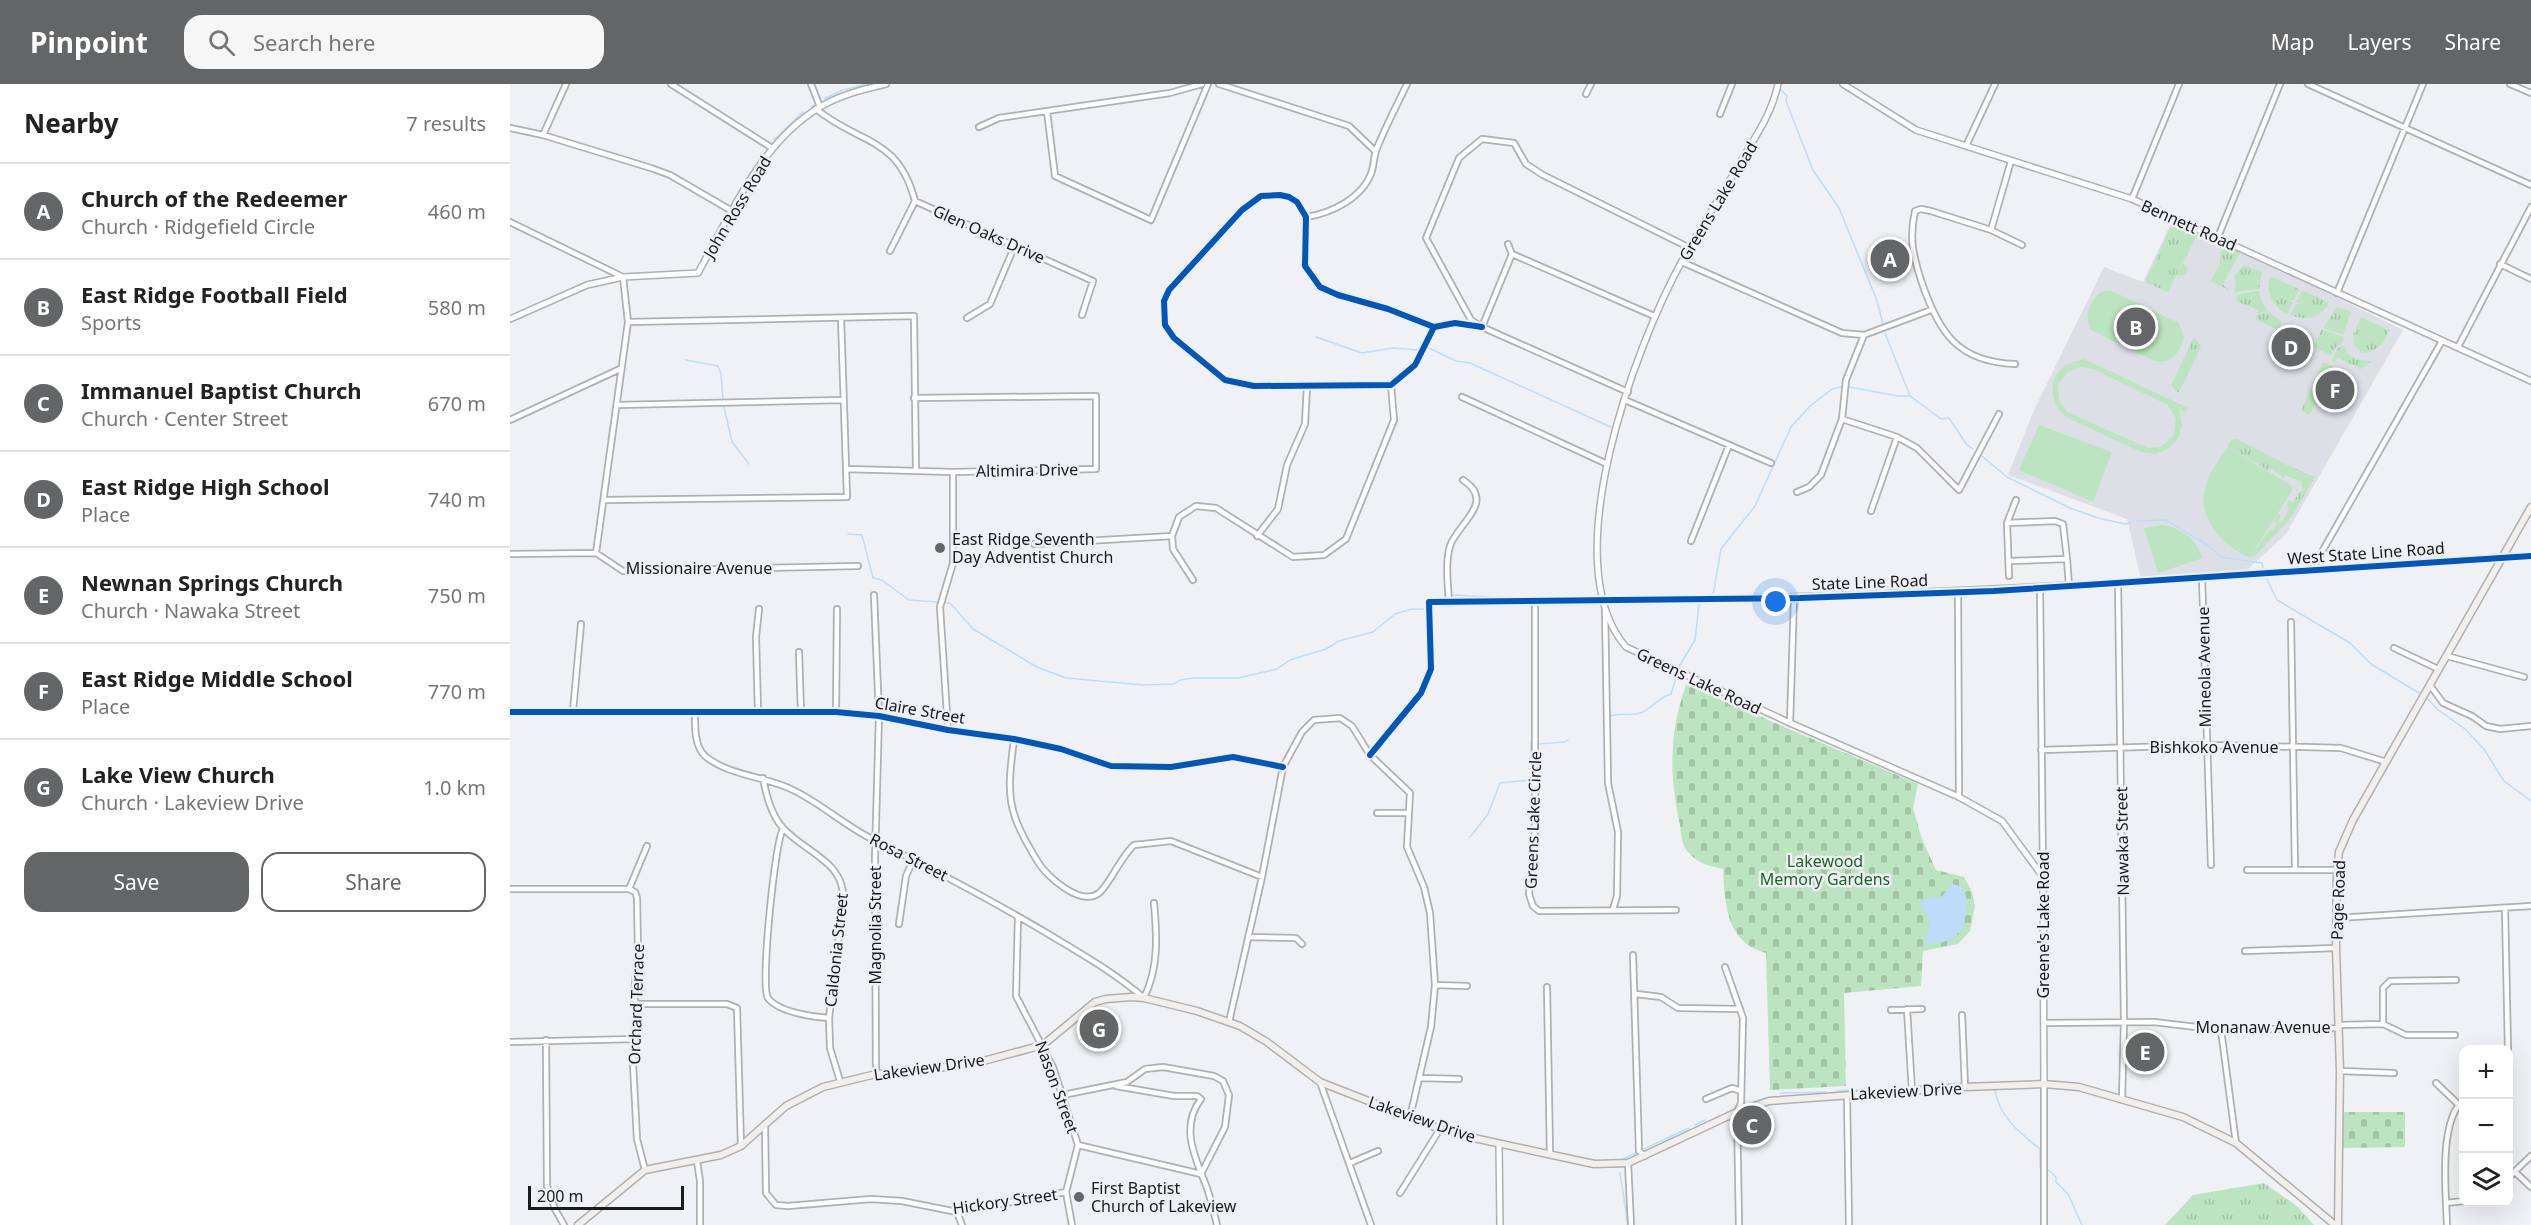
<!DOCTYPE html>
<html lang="en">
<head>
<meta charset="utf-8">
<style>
	body { margin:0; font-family:"Noto Sans",sans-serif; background:#f6f6f6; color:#222 }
	.controls { position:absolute; right:18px; bottom:18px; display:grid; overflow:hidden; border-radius:12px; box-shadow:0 6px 24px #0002 }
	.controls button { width:54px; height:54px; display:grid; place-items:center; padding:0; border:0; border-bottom:2px solid #e0e0e0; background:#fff; color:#222; font:30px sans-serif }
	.scale { position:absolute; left:18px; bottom:15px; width:156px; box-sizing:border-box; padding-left:6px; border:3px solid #191a1b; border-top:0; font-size:16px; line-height:21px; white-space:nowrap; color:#191a1b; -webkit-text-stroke:4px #eef0f5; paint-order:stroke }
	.you { position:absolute; left:1266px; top:518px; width:21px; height:21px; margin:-15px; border:4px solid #fff; border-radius:50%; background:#1a73e8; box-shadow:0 0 0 9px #1a73e833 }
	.badge { display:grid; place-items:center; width:39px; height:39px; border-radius:50%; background:#646567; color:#fff; font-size:20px; font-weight:700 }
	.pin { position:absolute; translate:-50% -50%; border:3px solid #fff; box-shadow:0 2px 6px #0006 }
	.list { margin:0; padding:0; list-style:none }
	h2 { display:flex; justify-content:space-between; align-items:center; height:78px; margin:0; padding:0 24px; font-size:26px }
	h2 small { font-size:20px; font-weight:400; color:#767676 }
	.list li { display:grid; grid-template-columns:39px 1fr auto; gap:18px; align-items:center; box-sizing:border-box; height:96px; padding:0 24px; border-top:2px solid #e0e0e0 }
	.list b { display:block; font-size:22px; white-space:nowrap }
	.list p { margin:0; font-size:20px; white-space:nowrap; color:#767676 }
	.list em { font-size:20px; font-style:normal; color:#767676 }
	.actions { display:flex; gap:12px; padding:18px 24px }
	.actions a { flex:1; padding:14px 0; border:2px solid #646567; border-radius:18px; text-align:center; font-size:21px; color:#646567 }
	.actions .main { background:#646567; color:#fff }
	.icon { flex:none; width:33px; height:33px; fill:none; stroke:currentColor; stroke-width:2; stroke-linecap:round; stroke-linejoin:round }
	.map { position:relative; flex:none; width:2021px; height:1141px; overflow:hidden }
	header { display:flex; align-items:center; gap:36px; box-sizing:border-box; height:84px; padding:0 30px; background:#646567; color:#fff }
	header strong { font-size:28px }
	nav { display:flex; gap:33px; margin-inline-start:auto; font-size:21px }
	.search { width:420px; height:54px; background:#f6f6f6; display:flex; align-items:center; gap:15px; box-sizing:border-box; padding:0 21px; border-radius:18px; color:#767676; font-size:22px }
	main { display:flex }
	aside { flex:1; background:#fff }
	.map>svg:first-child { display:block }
	.built { fill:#dcdfe6 }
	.grass { fill:url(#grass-tufts) }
	.cemetery { fill:url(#cemetery-stones) }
	.pitch { fill:#bde4c0; fill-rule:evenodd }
	.water { fill:#bedcf9 }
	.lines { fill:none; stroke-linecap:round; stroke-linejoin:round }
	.stream { stroke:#bedcf9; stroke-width:1.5 }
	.minor-casing { stroke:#afb0b2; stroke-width:8 }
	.tertiary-casing { stroke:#afb0b2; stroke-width:8 }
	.secondary-casing { stroke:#afb0b2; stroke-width:9 }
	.minor { stroke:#fdfdfd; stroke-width:4.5 }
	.tertiary { stroke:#fdfdfd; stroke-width:5 }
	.secondary { stroke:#f1eeeb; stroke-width:6 }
	.cycleway-casing { stroke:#eef0f5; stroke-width:10 }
	.cycleway { stroke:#0057b8; stroke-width:6 }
	.poi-dot { fill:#646567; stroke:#eef0f5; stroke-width:2 }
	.labels { text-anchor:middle; stroke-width:5; stroke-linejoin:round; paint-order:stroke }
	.street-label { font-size:16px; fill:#191a1b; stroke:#eef0f5 }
	.poi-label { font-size:16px; fill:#191a1b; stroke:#eef0f5; text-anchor:start }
	.park-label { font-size:16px; fill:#1d6525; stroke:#eef0f5 }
</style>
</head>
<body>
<header>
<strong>Pinpoint</strong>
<div class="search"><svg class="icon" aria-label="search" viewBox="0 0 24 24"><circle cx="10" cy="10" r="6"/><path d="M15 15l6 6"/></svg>Search here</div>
<nav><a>Map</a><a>Layers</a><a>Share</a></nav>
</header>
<main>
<aside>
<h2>Nearby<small>7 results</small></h2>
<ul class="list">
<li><span class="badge">A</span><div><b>Church of the Redeemer</b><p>Church · Ridgefield Circle</p></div><em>460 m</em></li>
<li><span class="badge">B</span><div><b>East Ridge Football Field</b><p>Sports</p></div><em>580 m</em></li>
<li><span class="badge">C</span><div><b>Immanuel Baptist Church</b><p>Church · Center Street</p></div><em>670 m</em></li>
<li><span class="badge">D</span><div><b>East Ridge High School</b><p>Place</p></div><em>740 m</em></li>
<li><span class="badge">E</span><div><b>Newnan Springs Church</b><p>Church · Nawaka Street</p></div><em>750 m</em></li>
<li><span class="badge">F</span><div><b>East Ridge Middle School</b><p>Place</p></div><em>770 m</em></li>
<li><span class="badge">G</span><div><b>Lake View Church</b><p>Church · Lakeview Drive</p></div><em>1.0 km</em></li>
</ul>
<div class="actions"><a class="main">Save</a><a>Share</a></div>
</aside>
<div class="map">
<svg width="2021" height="1141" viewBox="0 0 2021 1141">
	<defs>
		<pattern id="grass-tufts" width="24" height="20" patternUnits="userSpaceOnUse" patternTransform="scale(1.5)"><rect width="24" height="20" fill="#bde4c0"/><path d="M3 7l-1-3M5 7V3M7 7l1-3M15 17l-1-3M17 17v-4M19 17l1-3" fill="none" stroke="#a2c3a4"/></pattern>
		<pattern id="cemetery-stones" width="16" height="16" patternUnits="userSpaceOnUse" patternTransform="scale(1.5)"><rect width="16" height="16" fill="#bde4c0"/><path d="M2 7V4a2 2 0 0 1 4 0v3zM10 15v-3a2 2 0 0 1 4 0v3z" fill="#a2c3a4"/></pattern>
	</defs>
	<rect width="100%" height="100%" fill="#eff1f4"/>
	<path class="built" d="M1662,137L1730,166L1893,246L1776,450L1737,486L1631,495L1617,435L1498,391L1524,326L1594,183L1633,198Z"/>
	<path class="grass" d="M1663,138L1691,150L1690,153H1686L1673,179L1677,183V188L1674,191H1667L1678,165L1658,208L1635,198Z
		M1712,160L1730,168L1713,201L1719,206L1700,197L1709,182Z
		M1734,181L1752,188L1749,205L1724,208L1726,198L1724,192Z
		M1762,193L1789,205L1784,216H1779L1783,218L1777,230C1763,223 1757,211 1759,196Z
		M1792,206L1818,218V221C1808,235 1796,237 1780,231L1786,220H1790L1786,218Z
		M1749,207L1753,220L1759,227L1748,230V226L1726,217L1728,210Z
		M1827,223L1841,228L1833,251L1813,244Z
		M1759,228L1772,238L1768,246L1745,235L1747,231Z
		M1851,233L1879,246C1874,260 1867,268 1852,269L1844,261L1843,251Z
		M1777,240L1793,244L1796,260L1773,249Z
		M1812,245L1833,253V258L1826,263L1821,271L1803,263Z
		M1684,253L1691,262L1669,309L1661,302Z
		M1834,261C1838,275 1850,277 1863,277L1851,285L1828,274L1825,278L1822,277L1827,265Z
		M1813,278L1823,282L1821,289L1835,294L1830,302L1812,295L1807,310L1825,319L1822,325L1806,318L1800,331L1791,327Z
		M1727,355L1775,380L1805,393L1780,435L1745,472L1740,473L1760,445L1764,446L1767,439L1764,437L1768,430L1771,431L1768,438L1771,439L1779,425L1777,423L1778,416L1783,419L1789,408L1793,407L1791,397L1786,396L1775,391L1774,395L1761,384L1759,387L1717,362L1721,356Z
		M1754,1099L1787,1122L1804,1141H1655L1683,1111Z"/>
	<path class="cemetery" d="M1176,601L1408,700L1403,724L1412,755L1426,786L1454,793L1462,808L1465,822L1460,847L1448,860L1413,867L1411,902L1334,909L1336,1002L1260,1006L1256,869C1216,859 1215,820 1213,785C1198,782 1187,779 1177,767C1172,761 1171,749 1170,741C1159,691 1159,649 1176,601Z
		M1833,1028H1895V1063L1833,1064Z"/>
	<path class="pitch" d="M1600,206L1669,239L1674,253C1670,268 1662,281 1645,277L1581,246C1573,233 1580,217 1591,208Z
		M1574,275L1678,324L1676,328L1669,325L1672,341L1669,353L1659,364L1646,370L1631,368L1558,334C1540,322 1536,295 1556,281C1562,278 1568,277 1574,275ZM1570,283L1583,285L1658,321L1666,335L1664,351L1651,363L1638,364L1557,328L1549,317L1548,300L1559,287Z
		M1529,341L1602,368L1583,418L1509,386Z
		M1718,363L1782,402V407L1740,473C1714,465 1687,433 1695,404C1698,389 1710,375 1718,363Z
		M1651,441C1672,443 1685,455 1693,474L1648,489L1634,444Z"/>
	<path class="water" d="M1442,800L1450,802L1456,811C1458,841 1451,860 1417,860L1415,854C1424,839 1419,834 1410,821V818L1419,814L1431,813Z"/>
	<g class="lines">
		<path class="stream" d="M1269,4L1277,12L1276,17L1303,86L1329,124L1366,214L1373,239
			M315,14L333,6L357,0
			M301,23L305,20
			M264,56L293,28
			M1375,249L1400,312L1431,335L1439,334L1457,361L1463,365
			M806,253L852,269L883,264L908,266
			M919,264L946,277L960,279L1103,344
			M176,276L208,282L211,290L213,315
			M1339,303L1388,312H1400
			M1122,316L1214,356
			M214,323L222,358L239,380
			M1472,372L1497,393L1560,424L1588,434L1615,440L1620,439
			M1627,437L1656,436L1699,462L1711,473L1752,479L1753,484
			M338,450L352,451L363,494L372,496L399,516L427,518
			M1756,493L1767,516L1840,559L1861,580L1909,609
			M942,511L1023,515L1087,513
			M1203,511L1211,465L1245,422L1281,343L1299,323L1322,305L1331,303
			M435,519H440L463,545L527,583L556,594L634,601L664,600L670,596L684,594H728L767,585L780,576L816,565L829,557L863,548L885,530L902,525H915
			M922,524L930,520
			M1168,584L1185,556L1189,520L1192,519
			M1917,614L1927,625L1955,645L1974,665L1994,697L2021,717
			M1100,632C1111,628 1123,633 1133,628C1144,622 1148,614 1161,610L1166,593
			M1028,660L1055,658L1058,656
			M960,753L978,730L990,699L1021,696V659
			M1459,999H1482
			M1406,1002L1452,999
			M1485,1006C1489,1033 1510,1049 1530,1065V1083
			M1327,1007L1397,1003
			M1270,1009L1315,1008
			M1185,1041L1195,1036
			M1134,1065L1179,1044
			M1113,1075L1126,1069
			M1538,1086L1546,1093V1098L1558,1110L1572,1141
			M1110,1089L1118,1141"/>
		<g class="minor-casing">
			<path id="minor" d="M161,0L262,64
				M301,0L310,23
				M709,0L839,42L865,67
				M1798,0L2021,101
				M2000,0L2021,9
				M1076,10L1081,0
				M306,25C350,61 388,52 405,117L583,197L572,231
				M537,27L545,92L641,136L698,0
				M1210,30L1222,0
				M469,43L489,34L660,9L692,0
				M0,44L33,51L141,84L160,91L222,127
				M33,51L56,0
				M1456,62L1485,0
				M1622,115L1669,0
				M796,133C822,129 853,114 862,87C864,79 864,71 867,64C876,42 887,21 897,0
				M0,138L113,193L118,238L86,469
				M1481,146L1501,77
				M1708,153L1770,0
				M998,160L1002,170L1144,232
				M380,167L405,117
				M1172,178L1332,249L1354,251L1421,226
				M1990,180L2021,195
				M1827,209L1913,0
				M457,234L480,220L505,161
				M118,238L404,232L406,387
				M924,243L878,225L828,211L810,203L795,182L796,133L787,118L779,113L770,111L751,112L732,126L659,206L654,217L655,241L664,254L715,296L744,302L881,301L905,281L924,243L945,239L972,243
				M972,243L1002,170
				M1948,263L2021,123
				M1505,280C1448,278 1429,249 1412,199C1403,172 1399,155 1405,127L1411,125L1421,127L1481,146L1512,161
				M1118,308L972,243L961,236L916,154L949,74L972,55L1004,59L1016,80L1033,91L1180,164
				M952,313L1097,380
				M1115,316L1261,379
				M107,321L333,316
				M1332,335L1387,353L1407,364L1449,406L1489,330
				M0,336L110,285
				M336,385L443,388L586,385V312L404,314
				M1287,408L1299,403L1311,391L1332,335L1336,296L1354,251
				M94,416L337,413L331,234
				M1361,427L1387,353
				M1497,439L1545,437L1553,440L1557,475L1499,477
				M747,452L768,425L777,381L795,340L797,302
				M1181,457L1219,361
				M524,460L662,452
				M0,470L86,469L113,487L348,482
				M1992,473L2021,472
				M1557,475L1559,502
				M1801,487L1932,257
				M1499,492L1497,439L1506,416
				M1692,493L1701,781
				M683,496L663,465L662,452L669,433L686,422L706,424L783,473L814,471L836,455L884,336L881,301
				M1608,498L1614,937L1612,1016
				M1530,504L1533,792
				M1448,508L1449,713
				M364,511L369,632L365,773L366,990
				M1025,517V746L1019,810L1023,822L1029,827L1166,826
				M939,519C938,501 935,479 940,462C947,440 987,418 953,396
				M1095,525L1098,699L1108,748L1107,812L1103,825
				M1781,538L1785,786
				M1884,564L1928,585
				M289,568L291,628
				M1937,572L2014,593
				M1920,601L1933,619L1962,632L1976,642L1990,645L2021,642
				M63,627L71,540
				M0,628H326L369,632L438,646L504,655L551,665L601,682L661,683L723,673L773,683
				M185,628C185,641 184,662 195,672C219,692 255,692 283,706C310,719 333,740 360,754C421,784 481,816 540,851C573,871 605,889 634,914C649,883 647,852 644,819
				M248,628L246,553L249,525
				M326,628L327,525
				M1280,639L1284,514
				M438,646L430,523L443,479V388
				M504,655C501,681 496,708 505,733C510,748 520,765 528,778C537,793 571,823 589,809C599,801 610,774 624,761L661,757L752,793
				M1531,666L1696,661L1795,663L1831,664L1876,678
				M860,671L911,609L921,585L919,518L1092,517
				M253,694C256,711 261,732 274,745C296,769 336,778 333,817L319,934L320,964L330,997
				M867,729H899
				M273,745C265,756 250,904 258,914C268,928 303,933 319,934
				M1737,786H1827
				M0,805H119
				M119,805L125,808L127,814L128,867L124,912L126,920L123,980L127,1055L135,1086
				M119,805L137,762
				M1995,824L1998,966
				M508,833L506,912L543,983L568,1061L556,1108L562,1141
				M1827,834L2021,822
				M389,840L396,792L404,774
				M738,853L786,854L792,860
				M1735,867L1826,864
				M1123,871L1129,1067L1135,1072
				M1215,883L1233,934L1231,1019L1227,1028L1229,1141
				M925,901L957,902
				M1037,903L1040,1071
				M1126,910L1151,913L1168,924L1230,925
				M126,920H217L227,924L231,1062
				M1397,925L1402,1007
				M1381,926L1412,925
				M1452,931L1455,1003
				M719,938L752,793L773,683L792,648L804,636L830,634L842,642L860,671L900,709L897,763L914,803L920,829L925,901L921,943L900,1033
				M1534,939L1644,938L1711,946L1829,944
				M1873,940V904L1880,897L1946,896
				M1829,941L1873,940L1896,951H1945
				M1711,946L1726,1059
				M36,956L37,1102L45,1125L54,1141
				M0,958L125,955
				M1830,987L1884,989
				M910,994L949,995
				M810,998L861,1141
				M1926,999L1948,1020
				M1534,1000V1141
				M606,1002L664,1012H687L691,1015C669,1044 686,1075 697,1104C701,1116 704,1129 707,1141
				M553,1011L617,998L635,985L653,983L704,992L713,997L719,1011L715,1043L691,1090
				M1337,1011L1339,1141
				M1196,1015L1222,1004L1231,1007
				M255,1043L256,1109L266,1121L278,1122L361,1115L392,1117L447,1128L556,1108
				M568,1061L691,1090
				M187,1077L190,1097V1141
				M840,1079L868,1067
				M1118,1079L1121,1141
				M2005,1088L2021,1103
				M1998,1094L2021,1072
				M890,1109L930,1045
				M1936,1119L1954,1117
				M447,1128L452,1141
				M1937,1141C1936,1109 1928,1037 1954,1015"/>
		</g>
		<g class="tertiary-casing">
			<path id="tertiary" d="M1268,0C1262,29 1246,52 1231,77C1212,110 1192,142 1173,175C1126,260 1043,479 1116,563L1280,639L1449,713L1492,737L1533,793L1534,1000
				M1333,0L1406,46L1622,115L2021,297
				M0,235L77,201L113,193L188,189C220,131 251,58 310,23C330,11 354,5 376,0
				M1092,517C1393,513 1692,496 1992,473
				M989,1060L990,1141"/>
		</g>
		<g class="secondary-casing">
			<path id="secondary" d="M68,1141L135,1086L211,1071L231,1062L276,1022L313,1003L366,990L423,985L477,976L533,961L585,918L596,915L621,913L634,914L687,927L730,942L757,958L810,998L930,1045L964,1054L1084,1080L1118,1079L1227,1028L1259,1017L1455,1003L1534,1000L1569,1003L1673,1033L1726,1059L1825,1141
				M1828,1141L1830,987L1826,864L1827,786L1829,768L1843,736L2021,423"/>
		</g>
		<use href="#minor" class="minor"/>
		<use href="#tertiary" class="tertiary"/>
		<use href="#secondary" class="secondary"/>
		<g class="cycleway-casing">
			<path id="cycleway" d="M924,243L878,225L828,211L810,203L795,182L796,133L787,118L779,113L770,111L751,112L732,126L659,206L654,217L655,241L664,254L715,296L744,302L881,301L905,281L924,243L945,239L972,243
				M0,628H326L369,632L438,646L504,655L551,665L601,682L661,683L723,673L773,683
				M860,671L911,609L921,585L919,518L1290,514L1484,507L2021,472"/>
		</g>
		<use href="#cycleway" class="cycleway"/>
	</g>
	<g class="poi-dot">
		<circle cx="430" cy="464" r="6"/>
		<circle cx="569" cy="1113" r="6"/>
	</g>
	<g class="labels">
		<g class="street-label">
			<text transform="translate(1208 117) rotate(-59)" y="6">Greens Lake Road</text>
			<text transform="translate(227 123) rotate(-59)" y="6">John Ross Road</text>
			<text transform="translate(1679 141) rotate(24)" y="6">Bennett Road</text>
			<text transform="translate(479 150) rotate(24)" y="6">Glen Oaks Drive</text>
			<text transform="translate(517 386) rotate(-1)" y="6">Altimira Drive</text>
			<text transform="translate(1856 469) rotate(-4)" y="6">West State Line Road</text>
			<text x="189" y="490">Missionaire Avenue</text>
			<text transform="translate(1360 498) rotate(-2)" y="6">State Line Road</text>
			<text transform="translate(1694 583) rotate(-91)" y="6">Mineola Avenue</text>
			<text transform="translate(1189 597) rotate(25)" y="6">Greens Lake Road</text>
			<text transform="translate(410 626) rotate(10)" y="6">Claire Street</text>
			<text x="1704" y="669">Bishkoko Avenue</text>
			<text transform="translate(1023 736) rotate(-88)" y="6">Greens Lake Circle</text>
			<text transform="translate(1612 757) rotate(-91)" y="6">Nawaka Street</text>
			<text transform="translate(399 773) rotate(27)" y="6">Rosa Street</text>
			<text transform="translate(1828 816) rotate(-88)" y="6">Page Road</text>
			<text transform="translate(365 841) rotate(-90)" y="6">Magnolia Street</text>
			<text transform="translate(1533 841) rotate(-90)" y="6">Greene's Lake Road</text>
			<text transform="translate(326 866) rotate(-84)" y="6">Caldonia Street</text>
			<text transform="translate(126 920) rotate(-88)" y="6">Orchard Terrace</text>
			<text x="1753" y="949">Monanaw Avenue</text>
			<text transform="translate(419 983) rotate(-8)" y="6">Lakeview Drive</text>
			<text transform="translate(547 1003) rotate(70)" y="6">Nason Street</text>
			<text transform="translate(1396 1007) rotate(-3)" y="6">Lakeview Drive</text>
			<text transform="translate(912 1035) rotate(19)" y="6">Lakeview Drive</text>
			<text transform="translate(495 1117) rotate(-8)" y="6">Hickory Street</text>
		</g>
		<g class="poi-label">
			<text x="442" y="461">East Ridge Seventh<tspan x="442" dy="18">Day Adventist Church</tspan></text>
			<text x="581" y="1110">First Baptist<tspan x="581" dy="18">Church of Lakeview</tspan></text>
		</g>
		<g class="park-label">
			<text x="1315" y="783">Lakewood<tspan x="1315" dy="18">Memory Gardens</tspan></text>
		</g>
	</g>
</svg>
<div class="controls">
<button>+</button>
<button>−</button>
<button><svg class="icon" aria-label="layers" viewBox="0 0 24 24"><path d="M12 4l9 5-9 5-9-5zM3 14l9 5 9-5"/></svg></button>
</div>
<div class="scale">200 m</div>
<div class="you"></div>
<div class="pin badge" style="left:1380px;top:175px">A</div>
<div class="pin badge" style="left:1626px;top:243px">B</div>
<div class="pin badge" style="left:1242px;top:1041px">C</div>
<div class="pin badge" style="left:1781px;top:263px">D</div>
<div class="pin badge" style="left:1635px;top:968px">E</div>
<div class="pin badge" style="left:1825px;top:306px">F</div>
<div class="pin badge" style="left:589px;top:945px">G</div>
</div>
</main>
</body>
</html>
